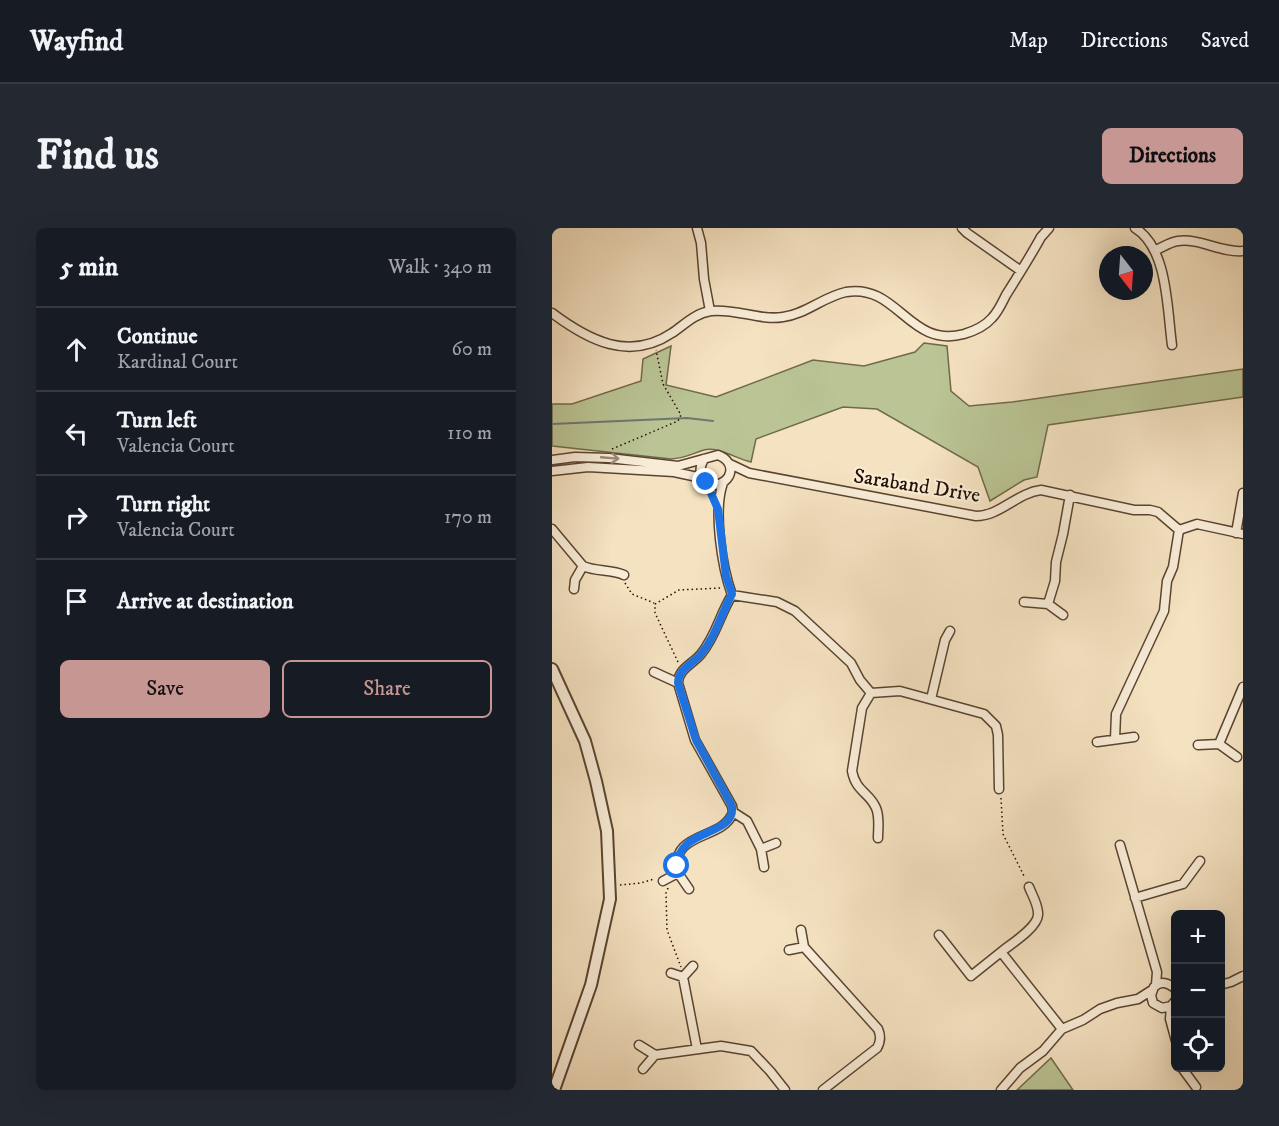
<!DOCTYPE html>
<html lang="en">
<head>
<meta charset="utf-8">
<style>
	body { margin:0; font-family:"IM FELL DW Pica",serif; background:#242831; color:#f1f3f6 }
	.controls { position:absolute; right:18px; bottom:18px; display:grid; overflow:hidden; border-radius:9px; box-shadow:0 6px 24px #0002 }
	.controls button { width:54px; height:54px; display:grid; place-items:center; padding:0; border:0; border-bottom:2px solid #363941; background:#171b24; color:#f1f3f6; font:30px sans-serif }
	.compass { position:absolute; left:547px; top:18px; width:54px; height:54px; border-radius:50%; background:#171b24; box-shadow:0 6px 24px #0002; rotate:163deg }
	.stop { position:absolute; width:18px; height:18px; margin:-14px; border:4px solid #1a73e8; border-radius:50%; background:#fff }
	.stop.end { background:#1a73e8; border-color:#fff; box-shadow:0 2px 6px #0008 }
	.list { margin:0; padding:0; list-style:none }
	h2 { display:flex; justify-content:space-between; align-items:center; height:78px; margin:0; padding:0 24px; font-size:26px }
	h2 small { font-size:20px; font-weight:400; color:#9ea1a6 }
	.list li { display:grid; grid-template-columns:39px 1fr auto; gap:18px; align-items:center; box-sizing:border-box; height:84px; padding:0 24px; border-top:2px solid #363941 }
	.list b { display:block; font-size:22px; white-space:nowrap }
	.list p { margin:0; font-size:20px; white-space:nowrap; color:#9ea1a6 }
	.list em { font-size:20px; font-style:normal; color:#9ea1a6 }
	.actions { display:flex; gap:12px; padding:18px 24px }
	.actions a { flex:1; padding:14px 0; border:2px solid #c59692; border-radius:9px; text-align:center; font-size:21px; color:#c59692 }
	.actions .main { background:#c59692; color:#111 }
	.icon { flex:none; width:33px; height:33px; fill:none; stroke:currentColor; stroke-width:2; stroke-linecap:round; stroke-linejoin:round }
	.map { position:relative; flex:none; width:691px; height:862px; overflow:hidden; border-radius:9px }
	header { display:flex; align-items:center; gap:36px; box-sizing:border-box; height:84px; padding:0 30px; background:#171b24; border-bottom:2px solid #363941 }
	header strong { font-size:28px }
	nav { display:flex; gap:33px; margin-inline-start:auto; font-size:21px }
	.intro { display:flex; align-items:center; justify-content:space-between; box-sizing:border-box; height:144px; padding:0 36px }
	h1 { margin:0; font-size:42px }
	.button { padding:15px 27px; border-radius:9px; background:#c59692; color:#111; font-size:21px; font-weight:700 }
	main { display:flex; gap:36px; padding:0 36px }
	aside { flex:1; background:#171b24; border-radius:9px; box-shadow:0 6px 24px #0002 }
	.map>svg:first-child { display:block }
	.green { fill:#bac494; stroke:#706a4a; stroke-width:1.5 }
	.lines { fill:none; stroke-linecap:round; stroke-linejoin:round }
	.stream { stroke:#6f7771; stroke-width:2 }
	.minor-casing { stroke:#5a4431; stroke-width:11 }
	.tertiary-casing { stroke:#5a4431; stroke-width:14 }
	.path { stroke:#260f01; stroke-width:1.5; stroke-dasharray:1.5 3; stroke-linecap:butt }
	.minor { stroke:#f8ecd7; stroke-width:8 }
	.tertiary { stroke:#f8ecd7; stroke-width:10 }
	.oneway { stroke:#9a8977 }
	.route { stroke:#1a73e8; stroke-width:8 }
	.labels { text-anchor:middle; stroke-width:4.5; stroke-linejoin:round; paint-order:stroke }
	.street-label { font-size:21px; fill:#260f01; stroke:#f8ecd7 }
</style>
</head>
<body>
<header>
<strong>Wayfind</strong>
<nav><a>Map</a><a>Directions</a><a>Saved</a></nav>
</header>
<div class="intro"><h1>Find us</h1><a class="button">Directions</a></div>
<main>
<aside>
<h2>5 min<small>Walk · 340 m</small></h2>
<ul class="list">
<li><svg class="icon" aria-label="ahead" viewBox="0 0 24 24"><path d="M12 20V5M6 11l6-6 6 6"/></svg><div><b>Continue</b><p>Kardinal Court</p></div><em>60 m</em></li>
<li><svg class="icon" aria-label="left" viewBox="0 0 24 24"><path d="M17 20v-9H6M10 6l-5 5 5 5"/></svg><div><b>Turn left</b><p>Valencia Court</p></div><em>110 m</em></li>
<li><svg class="icon" aria-label="right" viewBox="0 0 24 24"><path d="M7 20v-9h11M14 6l5 5-5 5"/></svg><div><b>Turn right</b><p>Valencia Court</p></div><em>170 m</em></li>
<li><svg class="icon" aria-label="arrive" viewBox="0 0 24 24"><path d="M6 21V4h12l-3 4 3 4H6"/></svg><div><b>Arrive at destination</b></div></li>
</ul>
<div class="actions"><a class="main">Save</a><a>Share</a></div>
</aside>
<div class="map">
<svg width="691" height="862" viewBox="0 0 691 862">
	<rect width="100%" height="100%" fill="#f5e2c1"/>
	<filter id="stains"><feTurbulence type="fractalNoise" baseFrequency=".00333" numOctaves="4"/><feColorMatrix values="0 0 0 0 .2 0 0 0 0 .09 0 0 0 0 .02 0 0 0 .5 -.17"/></filter>
	<radialGradient id="worn" r=".72"><stop offset=".6" stop-color="#630" stop-opacity="0"/><stop offset="1" stop-color="#630" stop-opacity=".3"/></radialGradient>
	<path class="green" d="M372,115L395,118L399,163L417,178L460,174L691,141V169L496,197L485,249L472,252L438,273L426,239L325,181L291,179L204,211L199,234C185,231 165,218 152,222C139,226 134,230 119,231L0,218V176H20L89,153L91,131L119,118L114,157L164,169L261,132L312,138L363,124Z
		M499,830L521,862H465Z"/>
	<g class="lines">
		<path class="stream" d="M0,196L135,190L161,193"/>
		<g class="minor-casing">
			<path id="minor" d="M145,0L149,15L152,51L158,83
				M410,0L415,5L469,43
				M583,0C616,20 615,81 620,117
				M604,22C611,19 618,14 626,13C648,10 669,25 691,23
				M0,85C36,112 77,134 120,105C132,97 143,85 159,83C183,80 208,93 231,89C254,86 271,69 294,64C346,55 357,121 412,106C422,103 433,98 440,90C446,84 450,75 454,67C466,48 478,29 489,9L497,0
				M0,232L23,229L57,230L126,238L166,227C185,234 181,255 162,257C149,254 145,243 152,231
				M178,236L197,245L424,288C448,288 465,265 489,262L582,282H598L606,284L627,302L645,296L691,306
				M0,243L36,239L122,244L150,250
				M171,255C161,283 170,339 180,367C168,386 164,408 149,426C141,436 126,441 126,455L143,512L180,578L181,584L195,593L209,621
				M0,301L31,338C44,344 59,341 72,347
				M684,305L691,265
				M22,361L23,352L31,338
				M180,367L225,374L243,383L299,435L308,452L319,465L310,480L300,543C304,564 317,564 324,580C328,589 326,601 326,610
				M472,374L496,376L511,387
				M496,376L503,353L504,334L511,306L518,267
				M102,444L126,455
				M319,465L348,463L432,486L444,498L446,507L447,561
				M379,471L393,412L398,403
				M563,511L564,486L612,383L615,353L621,339L627,302
				M545,514L582,509
				M667,516L691,459
				M646,517L667,516L685,529
				M568,617L605,744L604,757
				M212,639L209,621L224,615
				M126,645C117,602 172,613 181,584
				M111,653L126,645L137,661
				M583,670L631,656L648,633
				M387,707L419,748L449,724L510,801
				M252,719L326,801C329,808 329,813 325,820L271,862
				M237,722L252,719L249,702
				M449,724C459,716 485,700 486,687C487,678 480,667 477,659
				M119,745L131,749L141,738
				M131,749L145,821
				M668,757L679,754L691,748
				M624,761C616,755 609,752 602,759L599,767L601,775L610,780L619,778L624,772
				M619,778L618,791L624,813
				M87,817L103,827L169,818L199,823L218,843L233,862
				M630,840L644,859
				M91,841L103,827
				M449,862L468,840L491,823L510,801L531,792L548,781L565,775L586,771L600,762"/>
		</g>
		<g class="tertiary-casing">
			<path id="tertiary" d="M0,441L33,513L44,553L55,603L58,671L39,757L2,862"/>
		</g>
		<path class="path" d="M60,221L126,193L129,187L111,156L104,122
			M73,355L80,366L102,375
			M126,434L103,385V376L127,362L169,360
			M449,570L451,606L473,650
			M68,657L89,655L102,651
			M116,660L114,665L115,702L129,739"/>
		<use href="#minor" class="minor"/>
		<use href="#tertiary" class="tertiary"/>
	</g>
	<defs><path id="oneway-shaft" d="M-6 0H5M1.5-3L5.5 0L1.5 3" fill="none" stroke-width="1.6" stroke-linecap="round" stroke-linejoin="round" transform="scale(1.5)"/></defs>
	<use class="oneway" href="#oneway-shaft" transform="translate(58 230) rotate(5)"/>
	<g class="lines">
		<path class="route" d="M125,638C126,599 184,609 180,578L144,512L126,455C126,441 141,436 149,426C164,408 169,386 180,366L174,348L166,281L154,254"/>
	</g>
	<g class="labels">
		<g class="street-label">
			<text transform="translate(365 257) rotate(9)" y="7">Saraband Drive</text>
		</g>
	</g>
	<rect width="100%" height="100%" filter="url(#stains)"/>
	<rect width="100%" height="100%" fill="url(#worn)"/>
</svg>
<div class="controls">
<button>+</button>
<button>−</button>
<button><svg class="icon" aria-label="locate" viewBox="0 0 24 24"><circle cx="12" cy="12" r="6"/><path d="M12 2v4M12 18v4M2 12h4M18 12h4"/></svg></button>
</div>
<svg class="compass" viewBox="-18 -18 36 36"><path d="M0-13l5 13h-10z" fill="#e53935"/><path d="M0 13l5-13h-10z" fill="#9ea1a6"/></svg>
<div class="stop" style="left:125px;top:638px"></div>
<div class="stop end" style="left:154px;top:254px"></div>
</div>
</main>
</body>
</html>
